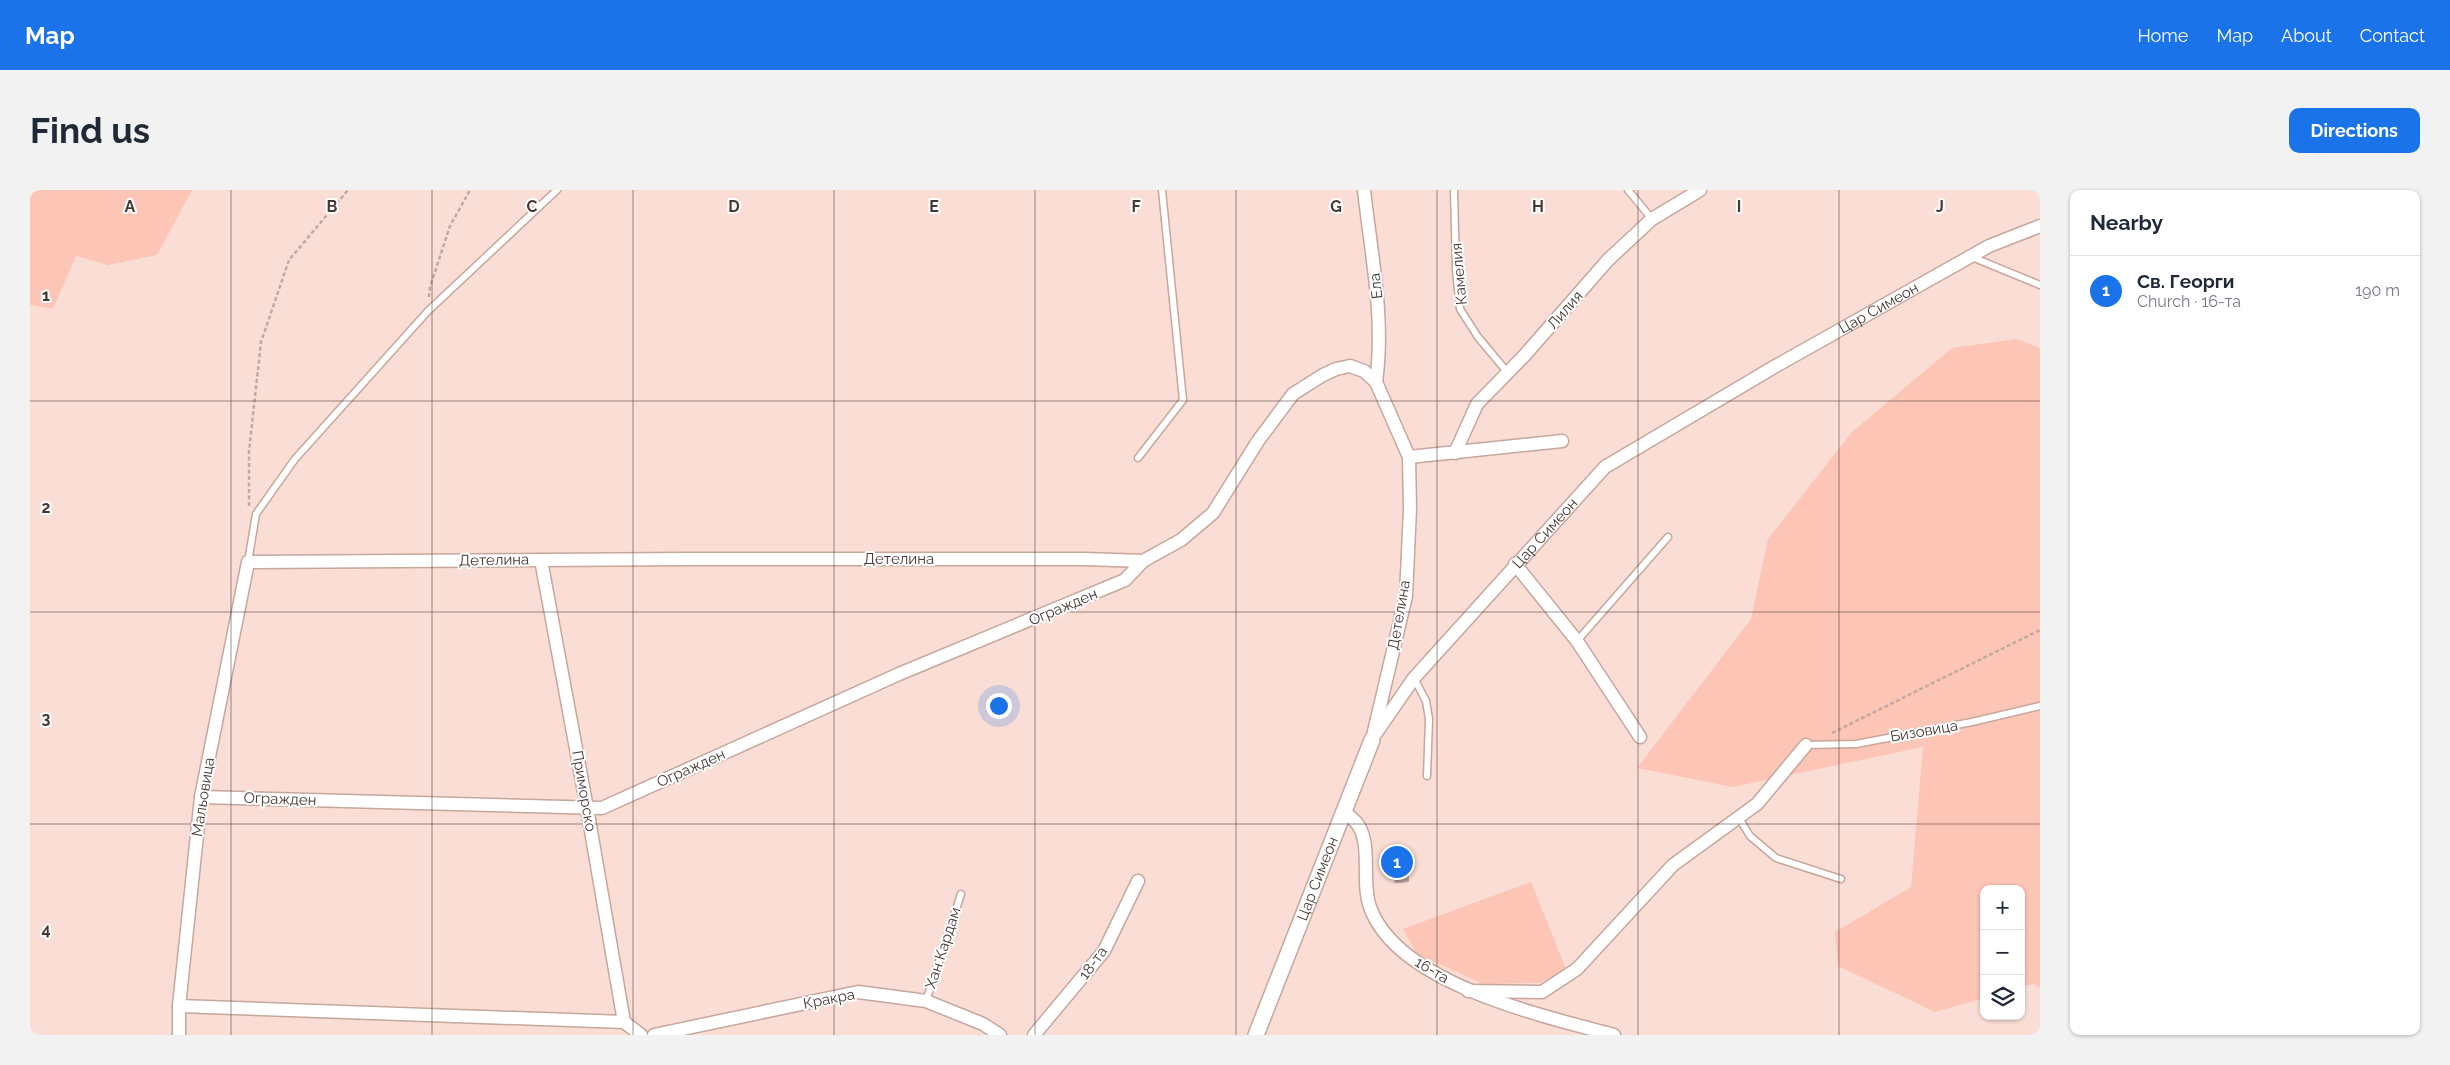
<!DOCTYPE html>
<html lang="en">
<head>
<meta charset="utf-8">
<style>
	body { margin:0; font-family:Raleway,sans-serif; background:#f2f2f3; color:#1f2937 }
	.controls { position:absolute; right:15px; bottom:15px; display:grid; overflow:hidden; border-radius:10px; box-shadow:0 1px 4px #0004 }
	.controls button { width:45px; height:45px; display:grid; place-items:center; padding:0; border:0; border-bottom:1px solid #e0e1e3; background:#fff; color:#1f2937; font:25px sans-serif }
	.you { position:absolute; left:968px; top:515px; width:18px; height:18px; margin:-12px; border:4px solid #fff; border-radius:50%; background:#1a73e8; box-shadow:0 0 0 8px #1a73e833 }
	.badge { display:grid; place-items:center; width:32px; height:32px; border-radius:50%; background:#1a73e8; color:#fff; font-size:16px; font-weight:700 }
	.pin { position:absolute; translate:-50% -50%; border:2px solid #fff; box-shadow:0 1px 5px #0006 }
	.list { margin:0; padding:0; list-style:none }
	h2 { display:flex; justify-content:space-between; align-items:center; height:65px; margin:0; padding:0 20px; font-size:21px }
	h2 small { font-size:16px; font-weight:400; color:#747a83 }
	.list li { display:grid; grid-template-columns:32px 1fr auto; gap:15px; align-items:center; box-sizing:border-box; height:70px; padding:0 20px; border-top:1px solid #e0e1e3 }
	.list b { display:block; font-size:19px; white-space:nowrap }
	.list p { margin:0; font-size:16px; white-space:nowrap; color:#747a83 }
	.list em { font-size:16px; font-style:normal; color:#747a83 }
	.icon { flex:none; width:28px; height:28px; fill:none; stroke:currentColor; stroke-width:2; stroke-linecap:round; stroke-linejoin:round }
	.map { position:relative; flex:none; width:2010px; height:845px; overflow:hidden; border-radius:10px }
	header { display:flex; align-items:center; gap:30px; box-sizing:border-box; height:70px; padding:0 25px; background:#1a73e8; color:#fff }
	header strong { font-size:24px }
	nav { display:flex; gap:28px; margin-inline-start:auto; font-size:18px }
	.intro { display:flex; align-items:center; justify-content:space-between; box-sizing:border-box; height:120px; padding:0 30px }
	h1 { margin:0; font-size:35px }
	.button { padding:12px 22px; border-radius:10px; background:#1a73e8; color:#fff; font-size:18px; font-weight:700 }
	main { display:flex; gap:30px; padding:0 30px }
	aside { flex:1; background:#fff; border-radius:10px; box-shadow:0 1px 4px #0004 }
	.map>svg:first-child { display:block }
	.green { fill:#fdc5b5 }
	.building { fill:#cdaba1; filter:url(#shadow) }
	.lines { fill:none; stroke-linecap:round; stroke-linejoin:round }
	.service-casing { stroke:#c7a69c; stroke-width:9 }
	.minor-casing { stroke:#c7a69c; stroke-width:15 }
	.tertiary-casing { stroke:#c7a69c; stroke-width:18 }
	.path { stroke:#c0a9a2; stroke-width:2.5; stroke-dasharray:4 2.5; stroke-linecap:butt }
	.service { stroke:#fff; stroke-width:6 }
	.minor { stroke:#fff; stroke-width:12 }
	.tertiary { stroke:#fff; stroke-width:15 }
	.grid { fill:none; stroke:#453834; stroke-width:1; stroke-opacity:0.55 }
	.labels { text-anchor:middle; stroke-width:4; stroke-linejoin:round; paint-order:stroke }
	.street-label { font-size:15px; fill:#453834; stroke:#fff }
	.grid-label { font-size:16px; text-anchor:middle; font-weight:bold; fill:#453834; stroke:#fff; stroke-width:4; stroke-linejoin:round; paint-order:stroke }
</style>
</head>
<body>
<header>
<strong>Map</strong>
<nav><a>Home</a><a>Map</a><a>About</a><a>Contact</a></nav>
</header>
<div class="intro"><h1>Find us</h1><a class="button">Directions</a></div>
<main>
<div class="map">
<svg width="2010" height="845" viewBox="0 0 2010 845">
	<defs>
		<filter id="shadow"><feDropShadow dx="4.5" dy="4.5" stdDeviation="0" flood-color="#0004"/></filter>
	</defs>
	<rect width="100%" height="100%" fill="#faded6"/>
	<path class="green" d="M0,0H162L127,65L78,75L46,66L23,119L0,115Z
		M1987,149L2010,158V798L2004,794L1991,797V699H1954V808L1905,822L1808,776L1805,742L1881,697L1893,557L1703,597L1607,578L1721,429L1738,349L1822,242L1922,158Z
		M1501,692L1536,779L1510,793L1453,794L1387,764L1373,739Z"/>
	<path class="building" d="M1375,656L1377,687L1360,689L1358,657Z"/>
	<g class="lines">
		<g class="service-casing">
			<path id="service" d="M1424,0L1426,80L1430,119L1448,147L1478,183
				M1598,0L1622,29
				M1942,67L2010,95
				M1108,268L1153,210L1132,0
				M218,372L226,324L265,269L398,121L527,0
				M1547,451L1638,347
				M1384,488L1396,511L1399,529L1397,586
				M1776,555L1826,554L1942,532L2010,516
				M1709,628L1720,646L1746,668L1811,689
				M896,811L931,704"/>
		</g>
		<g class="minor-casing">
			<g id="minor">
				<path d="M1334,0C1341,64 1355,128 1346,192"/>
				<path d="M1425,263L1447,214L1494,166L1578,70L1622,29L1670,0"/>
				<path d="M1379,267L1532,251"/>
				<path d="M511,370L557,618L594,832"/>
				<path d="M1485,374L1547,451L1610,547"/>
				<path id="s1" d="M1346,543L1384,488L1575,277L1744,177L1959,56L2010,36"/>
				<path d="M171,607L572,618L869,484L1095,390L1113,371"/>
				<path d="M1314,622C1319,626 1325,630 1328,635C1342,655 1331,693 1340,717C1367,794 1514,826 1584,845"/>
				<path d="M1438,801L1512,802L1547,779L1643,675L1727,614L1776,555"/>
				<path d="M149,816L594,832L611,845"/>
				<path d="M149,845V816L171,607L218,372L655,369H1055L1113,371L1151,350L1183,323L1228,251L1263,204L1293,185L1306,179L1320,176L1334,181L1346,192L1379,267L1380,319L1376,406L1342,550"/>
				<path d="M624,845L828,802L896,811L953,834L970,845"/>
				<path d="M1004,845L1074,761L1108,691"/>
			</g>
		</g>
		<g class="tertiary-casing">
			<g id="tertiary">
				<path id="s2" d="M1226,845L1342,550"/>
			</g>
		</g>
		<path class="path" d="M399,107L400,97L420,36L440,0
			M219,316V261L231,152L259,70L318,0
			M1802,543L2010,440"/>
		<use href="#service" class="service"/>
		<use href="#minor" class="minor"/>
		<use href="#tertiary" class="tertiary"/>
	</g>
	<path class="grid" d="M201,0V845M402,0V845M603,0V845M804,0V845M1005,0V845M1206,0V845M1407,0V845M1608,0V845M1809,0V845M0,211H2010M0,422H2010M0,634H2010"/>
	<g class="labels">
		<g class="street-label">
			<text transform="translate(1429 84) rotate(-95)" y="5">Камелия</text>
			<text transform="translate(1346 96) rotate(-97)" y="5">Ела</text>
			<text dy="5" stroke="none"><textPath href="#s1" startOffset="668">Цар Симеон</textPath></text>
			<text transform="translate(1535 120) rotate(-49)" y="5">Лилия</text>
			<text dy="5" stroke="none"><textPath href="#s1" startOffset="262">Цар Симеон</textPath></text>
			<text x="869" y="374">Детелина</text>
			<text transform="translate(464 370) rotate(-1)" y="5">Детелина</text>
			<text transform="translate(1033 417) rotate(-23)" y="5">Огражден</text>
			<text transform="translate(1369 425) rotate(-80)" y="5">Детелина</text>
			<text transform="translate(1894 541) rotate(-10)" y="5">Бизовица</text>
			<text transform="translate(661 578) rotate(-24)" y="5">Огражден</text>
			<text transform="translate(554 601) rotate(80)" y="5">Приморско</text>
			<text transform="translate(173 607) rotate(-81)" y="5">Мальовица</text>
			<text transform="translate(250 609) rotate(2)" y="5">Огражден</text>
			<text dy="5" stroke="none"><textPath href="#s2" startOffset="168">Цар Симеон</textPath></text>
			<text transform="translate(913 758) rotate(-72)" y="5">Хан Кардам</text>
			<text transform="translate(1063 773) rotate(-54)" y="5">18-та</text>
			<text transform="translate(1402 780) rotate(31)" y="5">16-та</text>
			<text transform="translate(799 809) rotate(-11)" y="5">Кракра</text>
		</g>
	</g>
	<g class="grid-label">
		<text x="100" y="22">A</text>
		<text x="302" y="22">B</text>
		<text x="502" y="22">C</text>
		<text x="704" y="22">D</text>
		<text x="904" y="22">E</text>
		<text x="1106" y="22">F</text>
		<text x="1306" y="22">G</text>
		<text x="1508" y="22">H</text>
		<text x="1709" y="22">I</text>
		<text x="1910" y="22">J</text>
		<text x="16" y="111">1</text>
		<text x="16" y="323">2</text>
		<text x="16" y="534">3</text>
		<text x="16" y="745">4</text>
	</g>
</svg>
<div class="controls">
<button>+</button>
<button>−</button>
<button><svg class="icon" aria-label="layers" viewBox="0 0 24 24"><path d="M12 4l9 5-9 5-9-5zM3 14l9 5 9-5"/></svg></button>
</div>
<div class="you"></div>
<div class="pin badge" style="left:1367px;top:672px">1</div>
</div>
<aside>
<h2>Nearby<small></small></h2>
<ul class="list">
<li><span class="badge">1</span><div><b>Св. Георги</b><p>Church · 16-та</p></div><em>190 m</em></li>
</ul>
</aside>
</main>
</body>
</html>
